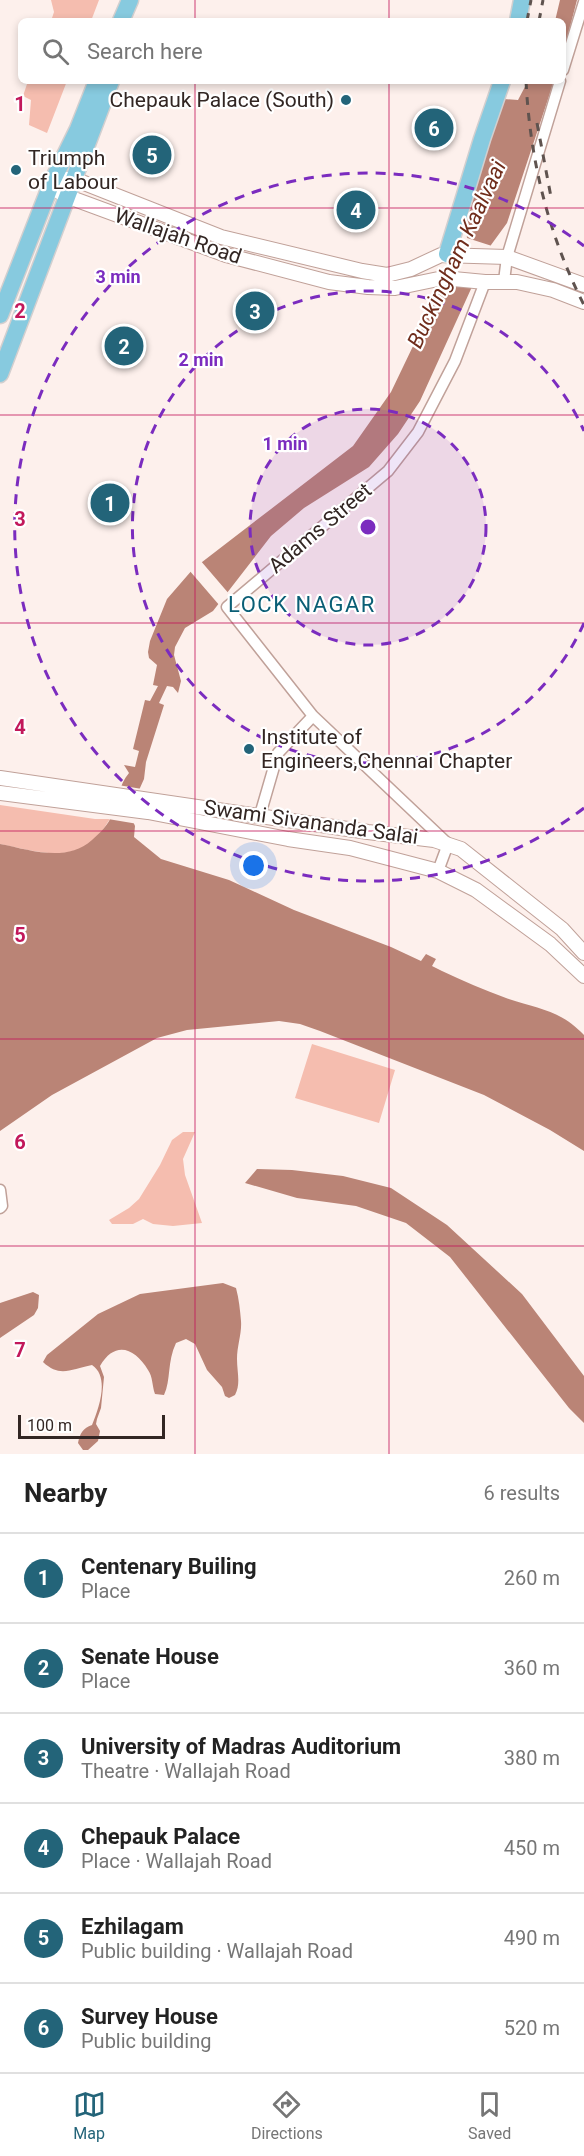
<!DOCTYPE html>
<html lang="en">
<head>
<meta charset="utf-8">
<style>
	body { margin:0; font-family:Roboto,sans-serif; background:#f6f6f6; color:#222 }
	.scale { position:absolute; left:18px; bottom:15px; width:147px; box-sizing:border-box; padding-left:6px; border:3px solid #322623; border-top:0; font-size:16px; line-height:21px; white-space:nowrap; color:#322623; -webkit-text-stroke:4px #fff; paint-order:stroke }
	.you { position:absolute; left:254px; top:866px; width:21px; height:21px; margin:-15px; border:4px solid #fff; border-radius:50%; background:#1a73e8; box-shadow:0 0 0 9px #1a73e833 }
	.badge { display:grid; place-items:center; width:39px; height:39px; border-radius:50%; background:#236479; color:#fff; font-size:20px; font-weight:700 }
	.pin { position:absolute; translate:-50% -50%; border:3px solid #fff; box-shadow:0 2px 6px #0006 }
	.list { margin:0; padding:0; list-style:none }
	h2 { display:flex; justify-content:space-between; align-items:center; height:78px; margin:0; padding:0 24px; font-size:26px }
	h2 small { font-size:20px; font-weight:400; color:#767676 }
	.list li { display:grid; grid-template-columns:39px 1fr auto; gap:18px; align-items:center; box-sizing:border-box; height:90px; padding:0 24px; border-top:2px solid #e0e0e0 }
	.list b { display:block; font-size:22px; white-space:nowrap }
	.list p { margin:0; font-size:20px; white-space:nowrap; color:#767676 }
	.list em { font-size:20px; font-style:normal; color:#767676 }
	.icon { flex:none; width:33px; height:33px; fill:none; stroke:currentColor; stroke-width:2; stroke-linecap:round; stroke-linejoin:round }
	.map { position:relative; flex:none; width:584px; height:1454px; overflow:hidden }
	.search { position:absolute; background:#fff; box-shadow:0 3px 9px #0003; left:18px; right:18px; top:18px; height:66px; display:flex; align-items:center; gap:15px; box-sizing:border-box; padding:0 21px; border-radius:9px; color:#767676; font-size:22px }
	.sheet { height:618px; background:#fff }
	nav { display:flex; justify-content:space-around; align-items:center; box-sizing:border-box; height:84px; border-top:2px solid #e0e0e0; background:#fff; font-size:16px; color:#767676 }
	nav a { display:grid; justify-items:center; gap:3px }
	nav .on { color:#236479 }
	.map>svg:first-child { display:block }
	.green { fill:#f5bdaf }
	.water { fill:#ba8476 }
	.pier { fill:#fdf0ec }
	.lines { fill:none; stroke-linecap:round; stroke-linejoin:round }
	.street-casing { stroke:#c0a199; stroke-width:13 }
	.secondary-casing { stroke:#c0a199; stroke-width:16 }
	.primary-casing { stroke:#d2cfcf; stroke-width:19 }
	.street { stroke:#fff; stroke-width:10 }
	.secondary { stroke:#fff; stroke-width:14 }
	.primary { stroke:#87cadf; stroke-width:16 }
	.rail { stroke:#5f534f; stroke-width:3; stroke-dasharray:8 8; stroke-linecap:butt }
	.grid { fill:none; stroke:#c2185b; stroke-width:1.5; stroke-opacity:0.55 }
	.ring { fill:none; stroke:#7b2cbf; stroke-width:3; stroke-dasharray:10 8 }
	.poi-dot { fill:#236479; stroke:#fff; stroke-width:2 }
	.labels { text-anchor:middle; stroke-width:4.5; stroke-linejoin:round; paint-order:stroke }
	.poi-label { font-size:21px; fill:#322623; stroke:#fff; text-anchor:start }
	.street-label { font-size:21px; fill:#322623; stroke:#fff }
	.water-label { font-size:22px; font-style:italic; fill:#6f2c1b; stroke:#fff }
	.neighbourhood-label { font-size:22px; letter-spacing:1.5px; fill:#0a5e75; stroke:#fff }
	.grid-label { font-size:20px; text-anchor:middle; font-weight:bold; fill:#c2185b; stroke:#fff; stroke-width:4.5; stroke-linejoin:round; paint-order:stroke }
	.centre { fill:#7b2cbf; stroke:#fff; stroke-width:3 }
	.ring-label { font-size:18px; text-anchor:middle; font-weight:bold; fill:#7b2cbf; stroke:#fff; stroke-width:4.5; stroke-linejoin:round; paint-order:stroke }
</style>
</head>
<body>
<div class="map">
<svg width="584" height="1454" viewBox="0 0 584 1454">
	<rect width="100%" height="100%" fill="#fdf0ec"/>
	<path class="green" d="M51,0H99L91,21H51L54,12Z
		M28,81H67L47,133L29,125L31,100L23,96Z
		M0,805L95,819H110C107,823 105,827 102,831C75,866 36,851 0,844Z
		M312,1044L395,1070L379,1123L295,1098Z
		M183,1132H195L183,1159L185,1175L202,1223L173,1226L153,1224L143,1219L133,1224H112L109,1220L129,1208L139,1199L160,1165L172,1140Z"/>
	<path class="water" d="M560,0H577L563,54V21H555Z
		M528,81H554L507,223L491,245L420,401L398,434L369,467L304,508L271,536L213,611L185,628L175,647L174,655L181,681L178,693L173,687L167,686L159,703L164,705L146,762L144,779L135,799L132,819L135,826L134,837L161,859L229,880L294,910L391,947L421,961L426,954L436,959L432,966L442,971C463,981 484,990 506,998C538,1009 559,1009 584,1035V1151L550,1130L484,1095L320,1031L300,1024L279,1021L187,1030L157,1038L52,1095L0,1131V844C31,850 66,863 92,840C100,833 108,825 112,815C118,801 119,784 129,773L124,765L135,767L139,751L133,749L145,700L150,701L158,686L153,685L157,665L149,658L148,652L150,641L167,599L193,569L353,446L391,392L438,294L449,287L467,238L465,218L504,99L518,100Z
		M257,1169L292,1170L343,1176L391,1188L447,1225L522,1294L584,1376V1423L569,1408L450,1257L406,1223L356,1206L297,1198L245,1183Z
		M223,1283L236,1288C239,1299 240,1310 241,1321C242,1333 237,1346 237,1359C237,1372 241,1384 235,1395L229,1398L225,1396L222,1387L207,1370L195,1344L186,1339L176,1343C167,1362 171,1380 164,1395L155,1394C152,1386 153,1377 148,1370C135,1348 115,1340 100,1366L104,1377L101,1408L97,1419L96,1424L100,1431L98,1441L88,1450H83L78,1443C80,1433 83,1428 92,1425C99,1408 110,1377 92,1365C71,1369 60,1378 43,1362L47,1355L98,1314L140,1294Z
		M33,1292L39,1295L38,1308L34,1315L0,1338V1303Z"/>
	<path class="pier" d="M464,237L492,246L475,288L445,286Z
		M200,560L230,595L220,606L189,570Z
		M118,785L142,789L137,805L135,818L138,824L108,819L117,796Z"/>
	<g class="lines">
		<g class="street-casing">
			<path id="street" d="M563,70L584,2
				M504,281L507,257L560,81
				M260,815L278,753L313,716
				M438,871L448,844L313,716L227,607L388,471L418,432L455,361L485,282
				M0,1190L2,1206L0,1208"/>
		</g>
		<g class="secondary-casing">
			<path id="secondary" d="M584,285L507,257L441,255L411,269L387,275L362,271L221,237L74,179H57L52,182L54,189L66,196L226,255L329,282L368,287L395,288L443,278L485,282H517L553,290L584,302
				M0,778L368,832L434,840L461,849L562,929L584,953
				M0,793L148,812L288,839L350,848L438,871L476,890L550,944L584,976"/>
		</g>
		<g class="primary-casing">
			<path id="primary" d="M121,21L130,0
				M518,21L522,0
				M447,254L482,139L502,81
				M0,315L52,182L78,129L97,81
				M0,374L111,81"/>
		</g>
		<use href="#street" class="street"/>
		<use href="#secondary" class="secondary"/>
		<use href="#primary" class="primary"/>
		<path class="rail" d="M527,21L531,0
			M539,21L543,0
			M526,81C530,160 548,234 584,305
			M537,123L551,197"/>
	</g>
	<path class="grid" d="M195,0V21M389,0V21M195,81V1454M389,81V1454M0,208H584M0,415H584M0,623H584M0,831H584M0,1039H584M0,1246H584"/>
	<circle cx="368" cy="527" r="118" fill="#7b2cbf" fill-opacity=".12"/>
	<g class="ring">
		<circle cx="368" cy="527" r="118"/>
		<path d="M584 623A236 236 0 1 1 584 431"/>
		<path d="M584 808A354 354 0 1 1 584 246"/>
	</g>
	<g class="poi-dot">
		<circle cx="346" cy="100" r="6"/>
		<circle cx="16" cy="170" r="6"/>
		<circle cx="249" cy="749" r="6"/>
	</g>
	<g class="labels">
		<g class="poi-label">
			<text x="334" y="107" text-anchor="end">Chepauk Palace (South)</text>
			<text x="28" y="165">Triumph<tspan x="28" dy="24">of Labour</tspan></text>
			<text x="261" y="744">Institute of<tspan x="261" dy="24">Engineers,Chennai Chapter</tspan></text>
		</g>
		<g class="street-label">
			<text transform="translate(178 236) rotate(19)" y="7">Wallajah Road</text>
			<text transform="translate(320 528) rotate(-40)" y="7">Adams Street</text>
			<text transform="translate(311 822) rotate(8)" y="7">Swami Sivananda Salai</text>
		</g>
		<g class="water-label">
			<text transform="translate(456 254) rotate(-65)" y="8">Buckingham Kaalvaai</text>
		</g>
		<g class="neighbourhood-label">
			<text x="302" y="612">LOCK NAGAR</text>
		</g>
	</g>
	<g class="grid-label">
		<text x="20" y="111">1</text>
		<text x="20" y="318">2</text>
		<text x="20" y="526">3</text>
		<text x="20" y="734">4</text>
		<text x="20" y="942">5</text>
		<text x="20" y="1149">6</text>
		<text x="20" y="1357">7</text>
	</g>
	<circle cx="368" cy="527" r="9" class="centre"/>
	<g class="ring-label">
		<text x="118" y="283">3 min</text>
		<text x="201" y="366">2 min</text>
		<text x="285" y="450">1 min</text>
	</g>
</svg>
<div class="scale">100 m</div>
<div class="you"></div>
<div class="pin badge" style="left:110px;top:503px">1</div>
<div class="pin badge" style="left:124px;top:346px">2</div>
<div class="pin badge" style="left:255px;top:311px">3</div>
<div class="pin badge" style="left:356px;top:210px">4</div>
<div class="pin badge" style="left:152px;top:155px">5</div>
<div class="pin badge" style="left:434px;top:128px">6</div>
<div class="search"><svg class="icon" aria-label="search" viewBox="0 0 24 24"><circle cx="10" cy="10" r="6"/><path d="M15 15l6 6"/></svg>Search here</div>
</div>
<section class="sheet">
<h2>Nearby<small>6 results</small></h2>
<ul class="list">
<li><span class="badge">1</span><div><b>Centenary Builing</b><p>Place</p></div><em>260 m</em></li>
<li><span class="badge">2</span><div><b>Senate House</b><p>Place</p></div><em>360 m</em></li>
<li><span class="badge">3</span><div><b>University of Madras Auditorium</b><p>Theatre · Wallajah Road</p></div><em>380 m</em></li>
<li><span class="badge">4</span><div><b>Chepauk Palace</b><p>Place · Wallajah Road</p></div><em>450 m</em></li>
<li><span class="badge">5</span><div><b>Ezhilagam</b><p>Public building · Wallajah Road</p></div><em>490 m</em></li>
<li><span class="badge">6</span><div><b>Survey House</b><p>Public building</p></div><em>520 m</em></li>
</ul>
</section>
<nav>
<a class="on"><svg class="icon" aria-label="map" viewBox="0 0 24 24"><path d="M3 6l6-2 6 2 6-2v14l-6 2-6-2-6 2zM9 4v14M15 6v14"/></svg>Map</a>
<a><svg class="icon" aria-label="directions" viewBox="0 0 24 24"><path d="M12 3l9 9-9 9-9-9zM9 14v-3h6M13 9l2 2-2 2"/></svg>Directions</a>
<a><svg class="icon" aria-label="saved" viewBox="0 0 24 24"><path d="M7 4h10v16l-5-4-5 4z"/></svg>Saved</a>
</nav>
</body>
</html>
